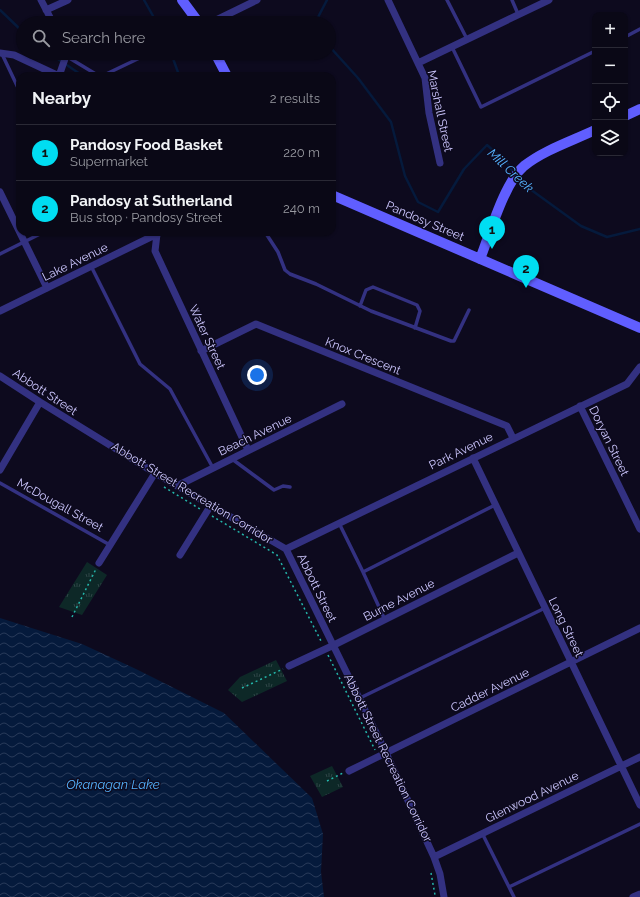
<!DOCTYPE html>
<html lang="en">
<head>
<meta charset="utf-8">
<style>
	body { margin:0; font-family:Raleway,sans-serif; background:#13111f; color:#f1f3f6 }
	.controls { position:absolute; right:12px; top:12px; display:grid; overflow:hidden; border-radius:8px; box-shadow:0 1px 3px #0004 }
	.controls button { width:36px; height:36px; display:grid; place-items:center; padding:0; border:0; border-bottom:1px solid #2a2935; background:#0a0816; color:#f1f3f6; font:20px sans-serif }
	.you { position:absolute; left:257px; top:375px; width:14px; height:14px; margin:-10px; border:3px solid #fff; border-radius:50%; background:#1a73e8; box-shadow:0 0 0 6px #1a73e833 }
	.badge { display:grid; place-items:center; width:26px; height:26px; border-radius:50%; background:#00ddf2; color:#111; font-size:13px; font-weight:700 }
	.pin { position:absolute; translate:-50% -33px; filter:drop-shadow(0 1px 2px #0008) }
	.pin::after { content:''; position:absolute; top:21px; width:14px; height:12px; background:inherit; clip-path:polygon(0 0,100% 0,50% 100%) }
	.list { margin:0; padding:0; list-style:none }
	h2 { display:flex; justify-content:space-between; align-items:center; height:52px; margin:0; padding:0 16px; font-size:17px }
	h2 small { font-size:13px; font-weight:400; color:#999aa1 }
	.list li { display:grid; grid-template-columns:26px 1fr auto; gap:12px; align-items:center; box-sizing:border-box; height:56px; padding:0 16px; border-top:1px solid #2a2935 }
	.list b { display:block; font-size:15px; white-space:nowrap }
	.list p { margin:0; font-size:13px; white-space:nowrap; color:#999aa1 }
	.list em { font-size:13px; font-style:normal; color:#999aa1 }
	.icon { flex:none; width:22px; height:22px; fill:none; stroke:currentColor; stroke-width:2; stroke-linecap:round; stroke-linejoin:round }
	.map { position:relative; flex:none; width:640px; height:897px; overflow:hidden }
	.search { position:absolute; background:#0a0816; box-shadow:0 1px 3px #0004; left:16px; top:16px; width:320px; height:44px; display:flex; align-items:center; gap:10px; box-sizing:border-box; padding:0 14px; border-radius:22px; color:#999aa1; font-size:15px }
	.panel { position:absolute; background:#0a0816; box-shadow:0 1px 3px #0004; left:16px; top:72px; width:320px; height:164px; border-radius:12px }
	.map>svg:first-child { display:block }
	.park { fill:url(#park-tufts) }
	.water { fill:url(#water-waves) }
	.lines { fill:none; stroke-linecap:round; stroke-linejoin:round }
	.stream { stroke:#051a3c; stroke-width:2.5 }
	.path { stroke:#24b6ab; stroke-width:1.5; stroke-dasharray:2 3; stroke-linecap:butt }
	.lane { stroke:#333181; stroke-width:3.5 }
	.street { stroke:#333181; stroke-width:7 }
	.secondary { stroke:#605eff; stroke-width:10 }
	.labels { text-anchor:middle; stroke-width:3; stroke-linejoin:round; paint-order:stroke }
	.street-label { font-size:12px; fill:#cdc7ff; stroke:#0d0a1e }
	.water-label { font-size:13px; font-style:italic; fill:#55b3ff; stroke:#0d0a1e }
</style>
</head>
<body>
<div class="map">
<svg width="640" height="897" viewBox="0 0 640 897">
	<defs>
		<pattern id="park-tufts" width="24" height="20" patternUnits="userSpaceOnUse"><rect width="24" height="20" fill="#0d2827"/><path d="M3 7l-1-3M5 7V3M7 7l1-3M15 17l-1-3M17 17v-4M19 17l1-3" fill="none" stroke="#2f4647"/></pattern>
		<pattern id="water-waves" width="16" height="10" patternUnits="userSpaceOnUse"><rect width="16" height="10" fill="#051a3c"/><path d="M0 5q4-4 8 0t8 0" fill="none" stroke="#283a59"/></pattern>
	</defs>
	<rect width="100%" height="100%" fill="#0d0a1e"/>
	<path class="park" d="M87,562L107,575L82,615L59,607Z
		M276,660L287,681L242,702L228,690L240,677Z
		M332,766L343,787L322,797L310,776Z"/>
	<path class="water" d="M0,618L82,644L136,669L224,713L312,798L323,834L321,872L324,897H0Z"/>
	<g class="lines">
		<path class="stream" d="M144,0L157,23
			M0,10L23,32
			M315,23L327,0
			M329,46L358,78L391,122L405,176L418,202L438,212L464,169L487,145L507,163L514,173
			M49,53L83,76
			M171,53L179,75L176,76
			M517,176L523,184L581,226L607,237L640,229"/>
		<path class="path" d="M164,487L200,509
			M212,516L277,555L322,643
			M72,617L96,569
			M328,655L375,750
			M242,688L283,669
			M327,781L343,773
			M431,873L435,895"/>
		<path class="lane" d="M447,0L467,39
			M512,0L518,14
			M625,37L640,29
			M452,47L481,107L595,51
			M2,54L20,92
			M66,56L99,76
			M102,76L150,53
			M265,232L278,252L285,270L290,274L316,284L371,311L451,341H454L469,310
			M0,254L44,232
			M91,266L140,364L170,389L213,468
			M360,306L366,290L373,287L417,305L420,311L415,328
			M232,459L274,490L283,486L290,487
			M0,483L110,545
			M339,523L363,572
			M385,620L363,572L495,505
			M360,698L545,608
			M482,833L509,887L640,824
			M509,887L514,897"/>
		<path class="street" d="M41,0L53,23
			M388,0L425,78L429,113L440,163
			M46,10L68,0
			M210,23L257,0
			M0,53L14,55L59,76
			M418,63L549,0
			M59,76L67,53
			M0,192L47,288
			M156,232L157,234L155,251L248,450
			M0,311L159,233
			M201,351L256,324L507,426L513,438
			M0,376L40,402L155,473L286,549L386,753L434,857L440,874L444,897
			M580,406L640,529
			M473,458L640,805
			M0,470L40,402
			M177,486L342,404
			M286,549L627,384L640,367
			M180,555L211,505
			M99,563L155,473
			M289,666L334,645L518,553
			M349,771L640,628
			M434,857L640,757
			M633,897L640,894"/>
		<path class="secondary" d="M182,0L199,23
			M215,53L227,76
			M625,116L640,109
			M332,195L640,328
			M480,259C490,234 504,183 524,166C544,150 572,141 595,130"/>
	</g>
	<g class="labels">
		<g class="street-label">
			<text transform="translate(440 111) rotate(78)" y="4">Marshall Street</text>
			<text transform="translate(425 221) rotate(23)" y="4">Pandosy Street</text>
			<text transform="translate(75 262) rotate(-26)" y="4">Lake Avenue</text>
			<text transform="translate(207 337) rotate(65)" y="4">Water Street</text>
			<text transform="translate(363 356) rotate(22)" y="4">Knox Crescent</text>
			<text transform="translate(45 392) rotate(33)" y="4">Abbott Street</text>
			<text transform="translate(255 435) rotate(-26)" y="4">Beach Avenue</text>
			<text transform="translate(609 441) rotate(64)" y="4">Doryan Street</text>
			<text transform="translate(461 451) rotate(-26)" y="4">Park Avenue</text>
			<text transform="translate(192 493) rotate(31)" y="4">Abbott Street Recreation Corridor</text>
			<text transform="translate(60 505) rotate(29)" y="4">McDougall Street</text>
			<text transform="translate(317 588) rotate(64)" y="4">Abbott Street</text>
			<text transform="translate(399 600) rotate(-27)" y="4">Burne Avenue</text>
			<text transform="translate(566 627) rotate(64)" y="4">Long Street</text>
			<text transform="translate(490 690) rotate(-26)" y="4">Cadder Avenue</text>
			<text transform="translate(388 758) rotate(64)" y="4">Abbott Street Recreation Corridor</text>
			<text transform="translate(532 797) rotate(-26)" y="4">Glenwood Avenue</text>
		</g>
		<g class="water-label">
			<text transform="translate(511 170) rotate(43)" y="5">Mill Creek</text>
			<text x="113" y="789">Okanagan Lake</text>
		</g>
	</g>
</svg>
<div class="controls">
<button>+</button>
<button>−</button>
<button><svg class="icon" aria-label="locate" viewBox="0 0 24 24"><circle cx="12" cy="12" r="6"/><path d="M12 2v4M12 18v4M2 12h4M18 12h4"/></svg></button>
<button><svg class="icon" aria-label="layers" viewBox="0 0 24 24"><path d="M12 4l9 5-9 5-9-5zM3 14l9 5 9-5"/></svg></button>
</div>
<div class="you"></div>
<div class="pin badge" style="left:492px;top:249px">1</div>
<div class="pin badge" style="left:526px;top:288px">2</div>
<div class="search"><svg class="icon" aria-label="search" viewBox="0 0 24 24"><circle cx="10" cy="10" r="6"/><path d="M15 15l6 6"/></svg>Search here</div>
<section class="panel">
<h2>Nearby<small>2 results</small></h2>
<ul class="list">
<li><span class="badge">1</span><div><b>Pandosy Food Basket</b><p>Supermarket</p></div><em>220 m</em></li>
<li><span class="badge">2</span><div><b>Pandosy at Sutherland</b><p>Bus stop · Pandosy Street</p></div><em>240 m</em></li>
</ul>
</section>
</div>
</body>
</html>
